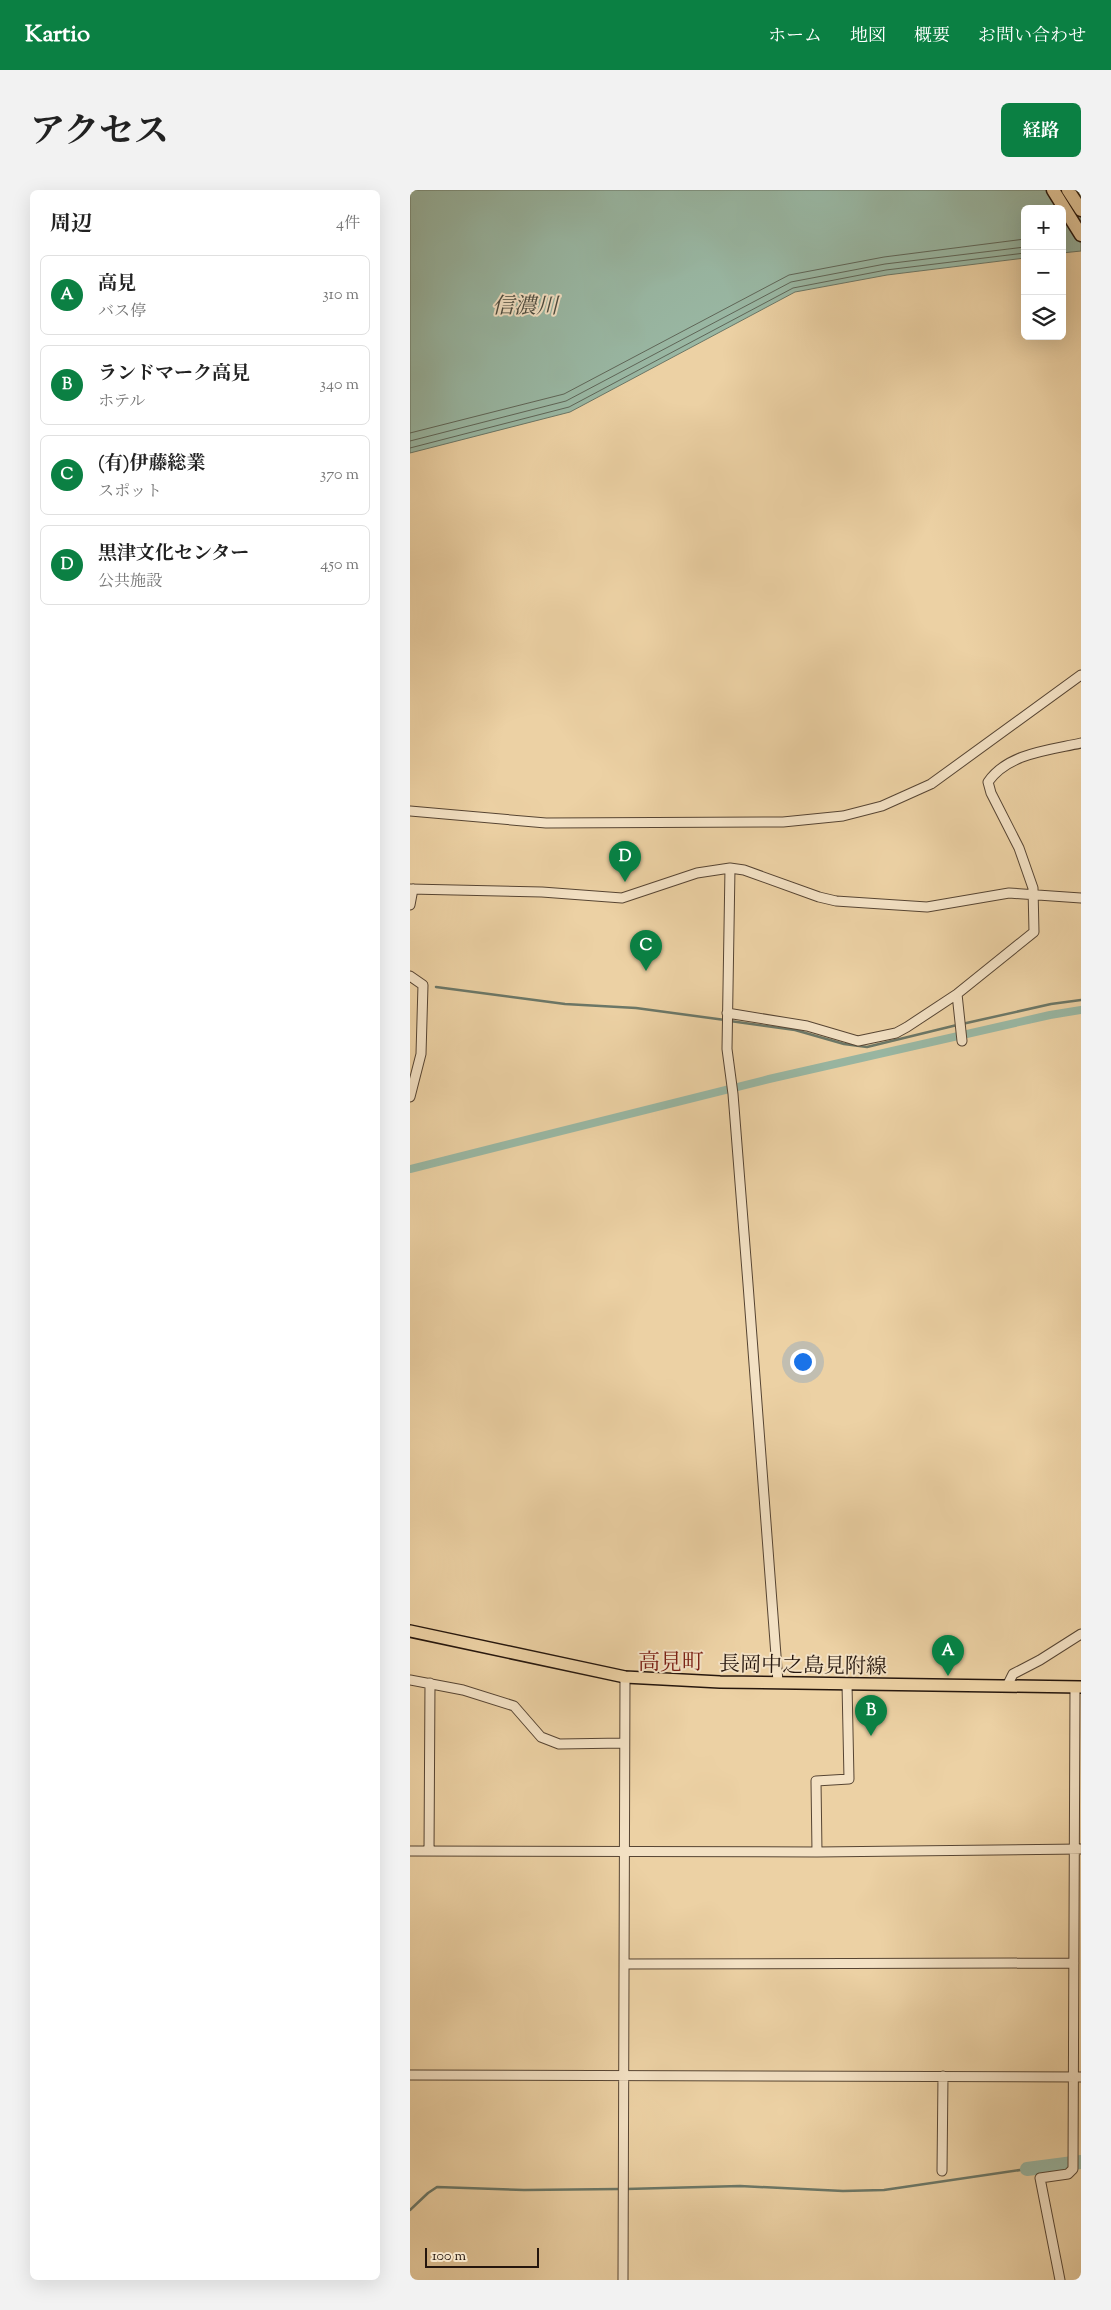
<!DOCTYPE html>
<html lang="ja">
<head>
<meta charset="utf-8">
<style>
	body { margin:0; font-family:"Sorts Mill Goudy","Noto Serif JP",serif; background:#f2f2f2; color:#222 }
	.controls { position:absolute; right:15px; top:15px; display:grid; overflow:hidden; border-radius:8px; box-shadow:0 5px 20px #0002 }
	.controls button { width:45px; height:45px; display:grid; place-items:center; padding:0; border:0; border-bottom:1px solid #e0e0e0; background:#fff; color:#222; font:25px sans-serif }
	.scale { position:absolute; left:15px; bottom:12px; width:114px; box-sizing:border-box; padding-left:5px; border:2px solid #25160d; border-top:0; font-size:14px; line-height:18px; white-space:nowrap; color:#25160d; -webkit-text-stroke:4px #f3e1c4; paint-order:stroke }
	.you { position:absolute; left:392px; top:1171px; width:18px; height:18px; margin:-12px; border:4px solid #fff; border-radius:50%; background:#1a73e8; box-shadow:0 0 0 8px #1a73e833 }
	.badge { display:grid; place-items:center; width:32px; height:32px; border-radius:50%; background:#0b8043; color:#fff; font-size:16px; font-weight:700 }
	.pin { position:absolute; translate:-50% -41px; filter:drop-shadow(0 1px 2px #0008) }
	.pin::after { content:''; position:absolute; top:26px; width:18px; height:15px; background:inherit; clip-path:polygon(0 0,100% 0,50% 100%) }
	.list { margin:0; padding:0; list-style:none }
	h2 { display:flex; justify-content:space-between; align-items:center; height:65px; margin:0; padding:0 20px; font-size:21px }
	h2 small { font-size:16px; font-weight:400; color:#767676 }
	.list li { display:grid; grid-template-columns:32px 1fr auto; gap:15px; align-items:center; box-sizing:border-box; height:80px; margin:0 10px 10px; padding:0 10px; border:1px solid #e0e0e0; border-radius:8px }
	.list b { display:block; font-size:19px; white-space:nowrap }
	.list p { margin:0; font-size:16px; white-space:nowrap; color:#767676 }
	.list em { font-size:16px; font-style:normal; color:#767676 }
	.icon { flex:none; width:28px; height:28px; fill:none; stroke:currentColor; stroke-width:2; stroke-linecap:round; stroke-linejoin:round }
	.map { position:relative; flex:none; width:671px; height:2090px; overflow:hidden; border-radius:8px }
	header { display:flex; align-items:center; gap:30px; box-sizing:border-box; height:70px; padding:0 25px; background:#0b8043; color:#fff }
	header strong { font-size:24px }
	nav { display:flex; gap:28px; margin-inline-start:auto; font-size:18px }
	.intro { display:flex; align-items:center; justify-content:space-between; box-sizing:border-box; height:120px; padding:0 30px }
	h1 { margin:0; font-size:35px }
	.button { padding:12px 22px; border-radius:8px; background:#0b8043; color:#fff; font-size:18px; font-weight:700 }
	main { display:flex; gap:30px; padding:0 30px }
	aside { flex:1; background:#fff; border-radius:8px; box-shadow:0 5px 20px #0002 }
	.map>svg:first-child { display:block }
	.water { fill:#99b7a3; stroke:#6b7767 }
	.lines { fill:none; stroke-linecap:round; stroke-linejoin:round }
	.shore { stroke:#5f6658; stroke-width:1 }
	.stream { stroke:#6b7767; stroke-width:2.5 }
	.canal { stroke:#99b7a3; stroke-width:8 }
	.river { stroke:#99b7a3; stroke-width:14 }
	.minor-casing { stroke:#574533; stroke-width:11 }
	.major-casing { stroke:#25160d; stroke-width:14 }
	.highway-casing { stroke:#25160d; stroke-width:15 }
	.minor { stroke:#f3e1c4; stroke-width:9 }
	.major { stroke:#ecd1a4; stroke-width:11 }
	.highway { stroke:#ecd1a4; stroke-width:12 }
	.labels { text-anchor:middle; stroke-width:4; stroke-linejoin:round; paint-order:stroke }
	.street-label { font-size:21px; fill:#25160d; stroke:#f3e1c4 }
	.water-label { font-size:22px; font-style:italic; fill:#4e4e42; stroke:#f3e1c4 }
	.neighbourhood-label { font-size:22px; fill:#7a1f14; stroke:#f3e1c4 }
</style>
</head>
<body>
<header>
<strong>Kartio</strong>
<nav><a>ホーム</a><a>地図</a><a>概要</a><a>お問い合わせ</a></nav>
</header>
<div class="intro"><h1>アクセス</h1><a class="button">経路</a></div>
<main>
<aside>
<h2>周辺<small>4件</small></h2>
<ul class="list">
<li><span class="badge">A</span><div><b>高見</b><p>バス停</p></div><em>310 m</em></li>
<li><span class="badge">B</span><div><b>ランドマーク高見</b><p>ホテル</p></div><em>340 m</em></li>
<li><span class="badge">C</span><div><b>(有)伊藤総業</b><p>スポット</p></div><em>370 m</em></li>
<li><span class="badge">D</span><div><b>黒津文化センター</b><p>公共施設</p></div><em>450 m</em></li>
</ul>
</aside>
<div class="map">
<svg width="671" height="2090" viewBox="0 0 671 2090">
	<rect width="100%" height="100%" fill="#ecd1a4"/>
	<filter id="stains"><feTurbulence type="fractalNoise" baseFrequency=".004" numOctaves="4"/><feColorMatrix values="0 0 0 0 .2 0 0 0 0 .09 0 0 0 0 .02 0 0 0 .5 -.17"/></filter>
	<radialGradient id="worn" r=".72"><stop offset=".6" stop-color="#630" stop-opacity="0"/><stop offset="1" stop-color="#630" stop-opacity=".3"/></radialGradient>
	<path class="water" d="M0,0H671V61L652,63V19H615V68L477,85L385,102L160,222L0,263Z"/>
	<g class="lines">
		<path class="shore" d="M0,243L154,204L379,85L474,67L615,49
			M0,251L156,211L381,92L475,74L615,57
			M0,258L159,217L383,98L476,80L615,63"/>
		<path class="stream" d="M26,797L155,814L226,818L315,830
			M320,831L385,840L434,854L457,857L547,835
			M552,834L641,814L671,810
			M216,1999L330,1996L433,2001L474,2000L617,1979
			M0,2020L18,2003L27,1997L114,2000L210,1999"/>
		<path class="canal" d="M0,979L359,889L640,825L671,820"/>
		<path class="river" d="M617,1979L671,1972"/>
		<g class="minor-casing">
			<path id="minor" d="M0,621L136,633L373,632L433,626L472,616L521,594L671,485
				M320,678L317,859L323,904L338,1094L368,1492
				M0,699L132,702L212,708L287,683L320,678L334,680L409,707L426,711L517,717L599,703L671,708
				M0,715L3,699
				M0,786L13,795L11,864L0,907
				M547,804L552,851
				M317,823L397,836L448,851L486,843L497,837L547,804L624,742L623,698L609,658L581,603L578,592C598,563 640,560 671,553
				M0,1490L53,1500L104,1516L131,1547L149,1554L214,1553
				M597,1496L603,1484L630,1470L671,1444
				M0,1661L407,1662L671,1659
				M19,1661L20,1493
				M407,1662L406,1591L439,1589L437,1494
				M214,1774L664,1773
				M0,1885L671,1887
				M532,1981L533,1886
				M213,2090L215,1487
				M650,2090L630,1988L658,1984L663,1979L665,1497"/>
		</g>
		<g class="major-casing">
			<path id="major" d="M0,1441L215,1487L310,1492L671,1497"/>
		</g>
		<g class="highway-casing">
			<path id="highway" d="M643,0L671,45
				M658,0L671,20"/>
		</g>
		<use href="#minor" class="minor"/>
		<use href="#major" class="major"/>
		<use href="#highway" class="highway"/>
	</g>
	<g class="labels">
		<g class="street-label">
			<text transform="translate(393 1475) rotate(1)" y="7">長岡中之島見附線</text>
		</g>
		<g class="water-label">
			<text x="115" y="123">信濃川</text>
		</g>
		<g class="neighbourhood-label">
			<text x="261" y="1479">高見町</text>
		</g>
	</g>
	<rect width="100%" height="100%" filter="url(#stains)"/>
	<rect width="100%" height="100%" fill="url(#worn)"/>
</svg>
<div class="controls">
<button>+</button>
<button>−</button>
<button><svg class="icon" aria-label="layers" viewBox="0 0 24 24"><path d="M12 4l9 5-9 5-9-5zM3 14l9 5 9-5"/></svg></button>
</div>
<div class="scale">100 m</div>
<div class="you"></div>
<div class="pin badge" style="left:538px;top:1486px">A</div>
<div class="pin badge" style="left:461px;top:1546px">B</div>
<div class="pin badge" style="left:236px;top:781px">C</div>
<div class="pin badge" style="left:215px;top:692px">D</div>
</div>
</main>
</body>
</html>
